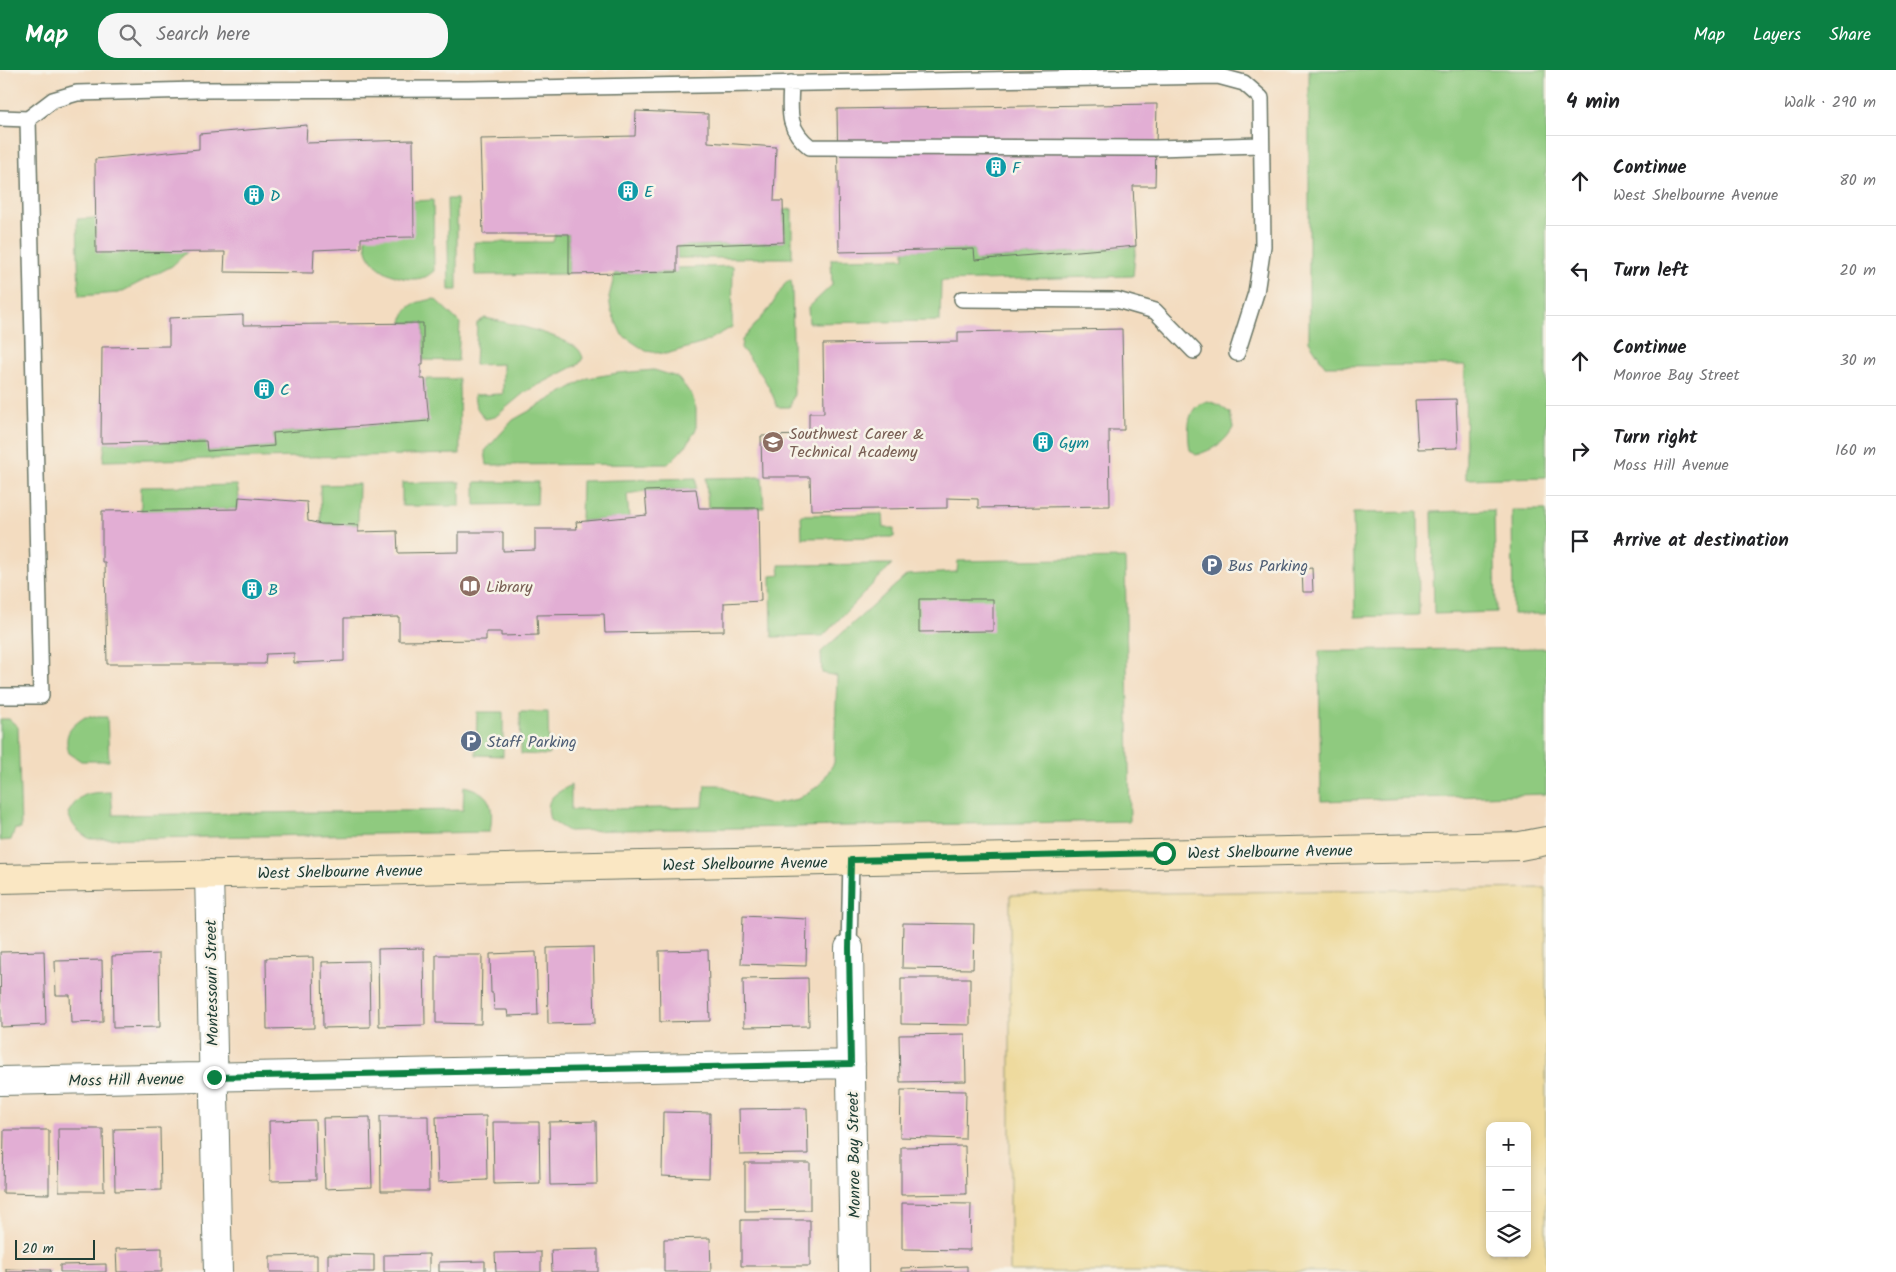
<!DOCTYPE html>
<html lang="en">
<head>
<meta charset="utf-8">
<style>
	body { margin:0; font-family:Kalam,sans-serif; background:#f6f6f6; color:#202124 }
	.controls { position:absolute; right:15px; bottom:15px; display:grid; overflow:hidden; border-radius:10px; box-shadow:0 2px 8px #0003 }
	.controls button { width:45px; height:45px; display:grid; place-items:center; padding:0; border:0; border-bottom:1px solid #e0e0e0; background:#fff; color:#202124; font:25px sans-serif }
	.scale { position:absolute; left:15px; bottom:12px; width:80px; box-sizing:border-box; padding-left:5px; border:2px solid #1f3d34; border-top:0; font-size:14px; line-height:18px; white-space:nowrap; color:#1f3d34; -webkit-text-stroke:4px #f7f3e8; paint-order:stroke }
	.stop { position:absolute; width:15px; height:15px; margin:-11px; border:4px solid #0b8043; border-radius:50%; background:#fff }
	.stop.end { background:#0b8043; border-color:#fff; box-shadow:0 1px 5px #0008 }
	.list { margin:0; padding:0; list-style:none }
	h2 { display:flex; justify-content:space-between; align-items:center; height:65px; margin:0; padding:0 20px; font-size:21px }
	h2 small { font-size:16px; font-weight:400; color:#757577 }
	.list li { display:grid; grid-template-columns:32px 1fr auto; gap:15px; align-items:center; box-sizing:border-box; height:90px; padding:0 20px; border-top:1px solid #e0e0e0 }
	.list b { display:block; font-size:19px; white-space:nowrap }
	.list p { margin:0; font-size:16px; white-space:nowrap; color:#757577 }
	.list em { font-size:16px; font-style:normal; color:#757577 }
	.icon { flex:none; width:28px; height:28px; fill:none; stroke:currentColor; stroke-width:2; stroke-linecap:round; stroke-linejoin:round }
	.map { position:relative; flex:none; width:1546px; height:1202px; overflow:hidden }
	header { display:flex; align-items:center; gap:30px; box-sizing:border-box; height:70px; padding:0 25px; background:#0b8043; color:#fff }
	header strong { font-size:24px }
	nav { display:flex; gap:28px; margin-inline-start:auto; font-size:18px }
	.search { width:350px; height:45px; background:#f6f6f6; display:flex; align-items:center; gap:12px; box-sizing:border-box; padding:0 18px; border-radius:20px; color:#757577; font-size:19px }
	main { display:flex }
	aside { flex:1; background:#fff }
	.map>svg:first-child { display:block }
	.green { fill:#8fca7f; stroke:#57845a }
	.sand { fill:#eeda9e; stroke:#868c69; fill-rule:evenodd }
	.building { fill:#e2aed4 }
	.lines { fill:none; stroke-linecap:round; stroke-linejoin:round }
	.lane-casing { stroke:#697565; stroke-width:18 }
	.street-casing { stroke:#697565; stroke-width:30 }
	.secondary-casing { stroke:#697565; stroke-width:30 }
	.lane { stroke:#fff; stroke-width:15 }
	.street { stroke:#fff; stroke-width:28 }
	.secondary { stroke:#fae7c3; stroke-width:28 }
	.route { stroke:#0b8043; stroke-width:6 }
	.labels { text-anchor:middle; stroke-width:5; stroke-linejoin:round; paint-order:stroke }
	.culture-label { font-size:16px; fill:#0d838f; stroke:#f7f3e8; text-anchor:start }
	.education-label { font-size:16px; fill:#785e54; stroke:#f7f3e8; text-anchor:start }
	.service-label { font-size:16px; fill:#4e5e75; stroke:#f7f3e8; text-anchor:start }
	.street-label { font-size:16px; fill:#1f3d34; stroke:#f7f3e8 }
</style>
</head>
<body>
<header>
<strong>Map</strong>
<div class="search"><svg class="icon" aria-label="search" viewBox="0 0 24 24"><circle cx="10" cy="10" r="6"/><path d="M15 15l6 6"/></svg>Search here</div>
<nav><a>Map</a><a>Layers</a><a>Share</a></nav>
</header>
<main>
<div class="map">
<svg width="1546" height="1202" viewBox="0 0 1546 1202">
	<rect width="100%" height="100%" fill="#f7f3e8"/>
	<filter id="ink" filterUnits="userSpaceOnUse"><feTurbulence type="fractalNoise" baseFrequency=".02" numOctaves="2"/><feDisplacementMap in="SourceGraphic" scale="10" xChannelSelector="R" yChannelSelector="G"/><feConvolveMatrix kernelMatrix="1 2 1 2 8 2 1 2 1" color-interpolation-filters="sRGB"/></filter>
	<filter id="wash" filterUnits="userSpaceOnUse"><feTurbulence type="fractalNoise" baseFrequency=".0096" numOctaves="4" result="noise"/><feDisplacementMap in="SourceGraphic" scale="20" xChannelSelector="R" yChannelSelector="G"/><feGaussianBlur stdDeviation="1.12" result="paint"/><feColorMatrix in="noise" values="0 0 0 0 0 0 0 0 0 0 0 0 0 0 0 0 0 1.4 0 .05"/><feComposite in="paint" operator="in"/></filter>
	<g filter="url(#wash)">
		<rect width="100%" height="100%" fill="#f3dcc0"/>
		<path class="green" d="M1309,0H1546V407L1466,409L1465,295L1325,296L1309,271Z
			M447,129H457V220H449Z
			M433,130L434,201C431,203 428,206 425,207C406,214 375,202 368,183C366,179 366,172 365,168L414,131Z
			M792,139V188H677V176L784,172V140Z
			M96,148L187,182L172,196L119,223L79,226L77,149Z
			M555,164H569V204L475,205L474,172H553Z
			M1136,176L1133,206L941,211L940,251L809,253L808,238L832,215L831,189L904,188V180L974,179L976,190Z
			M733,196L732,257L704,273L666,284L646,281L622,265L611,241L609,227L615,203L677,202V198Z
			M791,210L792,217L794,324L790,337H777C770,314 756,296 741,278L742,270L770,238L786,212Z
			M435,229L460,253L458,291L423,290V253H402C405,233 417,232 435,229Z
			M485,248C509,253 558,264 577,278C580,280 582,285 583,288L579,294L525,322L495,347L485,349L476,337L474,325L503,324V294L475,295L477,253Z
			M654,300L677,307L692,325L696,339V359L687,375L668,394L487,395L485,381L513,350L588,308L618,303Z
			M425,309H459L460,384L103,391L105,373L206,371L208,381L274,376L273,363L428,351Z
			M1208,331L1219,335L1230,343L1233,358C1223,375 1213,379 1196,385L1190,380C1188,367 1186,346 1197,336C1199,334 1205,332 1208,331Z
			M762,407L764,438H708L706,408Z
			M696,408V419L645,421L627,424L629,448L581,451L582,411Z
			M460,412V436H402V413Z
			M475,412H538L537,434L475,435Z
			M359,414L358,455L321,454L320,415Z
			M237,415L239,427L238,439L141,441V417Z
			M1494,440L1496,542L1434,544L1432,442Z
			M1512,440H1546V544H1513Z
			M1418,442L1419,545L1355,547L1353,443Z
			M883,444L884,458H894V467L802,468L801,445Z
			M1125,488L1130,751L568,761L550,750C544,727 554,725 571,715V740L703,737L705,715H719L746,728L772,734L798,729L820,715L834,693L837,606L822,603L821,582L907,505L957,502L958,491Z
			M892,494L823,566L772,567L771,506L780,505L779,495Z
			M1546,578V724L1321,731L1319,581Z
			M477,642H503V686L476,685Z
			M548,642L549,685L521,684L520,642Z
			M85,647H107L109,691H81L69,683C63,664 70,657 85,647Z
			M0,649H9L18,657L21,759H15L11,770L0,771Z
			M464,716C492,723 494,736 490,762L90,769C78,762 72,756 68,743C81,722 87,723 111,722L113,745L463,740Z"/>
		<path class="sand" d="M1546,818V1202H1010V825ZM1490,1056H1527V1183H1490Z"/>
		<g id="blocks">
			<path class="building" d="M1157,34L1155,116H1133L1136,176L975,190L974,179L839,182L837,39Z
				M636,41L708,44V72L776,77L774,131H783L784,172L677,176V202L569,204V164H483L480,69L635,66Z
				M307,55L306,73L413,70L414,167L361,168V178L314,180L313,203L224,202L225,182L96,183L95,89L199,79V64Z
				M243,245V255L423,253V294H421V309H425L429,351L273,363L274,376L207,381L206,371L101,373L102,277L169,276V248Z
				M1122,259L1124,360H1109L1110,436L978,438V429L947,428V438L811,440L810,407H762L761,366L809,365V343H824L823,274L958,272V262Z
				M1456,329L1458,378L1418,379L1415,330Z
				M696,419L699,438H759L761,531L724,533V561L605,563L604,544L537,545L538,565L501,566V562H486V570L399,571V547L344,548V591L294,593V583L266,584L265,594H107L105,492H102V441L238,439L239,427L307,432L308,451L321,454L358,455V462L397,461L398,483L459,482V462H503V481L535,480V459H577L576,452L647,445L645,421Z
				M1312,498L1313,522H1303L1302,499Z
				M919,529H993V561L919,562Z
				M743,846L807,849L806,896L741,894Z
				M903,853L974,854L973,899L902,898Z
				M593,877L595,953L548,954L547,878Z
				M424,878L425,955L379,956L378,879Z
				M708,880L710,951L660,952L659,881Z
				M44,881L46,955L1,957L0,882Z
				M536,882L538,945L508,946L507,940H494L493,923H491L490,884Z
				M159,884L160,957L113,958L112,886Z
				M436,885H482L481,954L436,953Z
				M313,887L314,958L267,959L266,888Z
				M102,890L103,952L71,953L70,925H56L55,891Z
				M369,891L370,957L323,958L322,892Z
				M808,908L809,956L744,957L743,909Z
				M901,908H970V955L901,954Z
				M965,964L966,1011L900,1012L899,965Z
				M901,1020L966,1021L965,1069L900,1067Z
				M807,1038L808,1084L740,1085L739,1039Z
				M663,1042L710,1043L709,1108L662,1106Z
				M380,1046H428L429,1121H381Z
				M486,1046L487,1110L438,1112L436,1047Z
				M370,1047L372,1117L325,1119L323,1048Z
				M315,1050L316,1110L270,1111L269,1051Z
				M596,1051L597,1114L550,1115L549,1052Z
				M493,1052H539L540,1113L494,1114Z
				M160,1058L161,1120L115,1121L114,1059Z
				M58,1059H103L104,1121H59Z
				M4,1060H49V1124L3,1123Z
				M965,1076L966,1124L901,1125V1077Z
				M745,1093H810V1140L745,1141Z
				M902,1133L971,1134L970,1180L902,1179Z
				M741,1150H810V1196H741Z
				M710,1168L711,1202H664V1169Z
				M162,1178V1202H117L116,1179Z
				M598,1179V1202H552L551,1180Z
				M541,1182V1202H496L495,1183Z
				M328,1184L374,1185V1202H328Z
				M429,1184V1202H384V1185Z
				M317,1185V1202H270V1186Z
				M485,1191V1202H439V1192Z
				M106,1194V1202H60V1195Z
				M967,1196V1202H901V1198Z
				M6,1199L51,1200L50,1202H6Z"/>
		</g>
	</g>
	<g filter="url(#ink)">
		<use href="#blocks" fill-opacity="0" stroke="#697565" stroke-width="1"/>
		<g class="lines">
			<g class="lane-casing">
				<path id="lane" d="M791,13C790,41 786,58 810,77L1156,78L1261,75
					M0,48L28,49L41,626H0
					M28,49L53,30L77,23L198,20L468,19L1218,6L1244,13L1261,28L1263,176L1256,223L1237,283
					M962,229L1117,230L1155,241L1194,281
					M849,878L851,790"/>
			</g>
			<g class="street-casing">
				<path id="street" d="M209,804L218,1202
					M849,878L854,1202
					M0,1011L851,994"/>
			</g>
			<g class="secondary-casing">
				<path id="secondary" d="M0,809L1520,776L1546,771"/>
			</g>
			<use href="#lane" class="lane"/>
			<use href="#street" class="street"/>
			<use href="#secondary" class="secondary"/>
		</g>
	</g>
	<g class="lines" filter="url(#ink)">
		<path class="route" d="M214,1007L851,994L849,878L851,790L1164,783"/>
	</g>
	<defs>
		<g id="building-disc" transform="scale(1.125)"><circle r="9.5" fill="#0f9aa8" stroke="#f7f3e8"/><path d="M-4-6H4V6H1V3H-1V6H-4ZM-2.5-4.3h1.7v1.8h-1.7ZM.8-4.3h1.7v1.8H.8ZM-2.5-1h1.7V.8h-1.7ZM.8-1h1.7V.8H.8Z" fill="#fff"/></g>
		<g id="school-disc" transform="scale(1.125)"><circle r="9.5" fill="#8d6e63" stroke="#f7f3e8"/><path d="M0-5L7-2L0 1L-7-2ZM-4 1L0 2.5L4 1V4Q0 6-4 4Z" fill="#fff"/></g>
		<g id="parking-disc" transform="scale(1.125)"><circle r="9.5" fill="#5c6f8a" stroke="#f7f3e8"/><path d="M-3.5-5.5H1a3.5 3.5 0 0 1 0 7H-1V5.5H-3.5ZM-1-3.4V-.6H.8a1.4 1.4 0 0 0 0-2.8Z" fill="#fff"/></g>
		<g id="library-disc" transform="scale(1.125)"><circle r="9.5" fill="#8d6e63" stroke="#f7f3e8"/><path d="M-6-4Q-3-5.5-.7-3.5V5Q-3 3-6 4ZM6-4Q3-5.5 .7-3.5V5Q3 3 6 4Z" fill="#fff"/></g>
	</defs>
	<g fill-rule="evenodd">
		<use href="#building-disc" x="996" y="97"/>
		<use href="#building-disc" x="628" y="121"/>
		<use href="#building-disc" x="254" y="125"/>
		<use href="#building-disc" x="264" y="319"/>
		<use href="#school-disc" x="773" y="372"/>
		<use href="#building-disc" x="1043" y="372"/>
		<use href="#parking-disc" x="1212" y="495"/>
		<use href="#library-disc" x="470" y="516"/>
		<use href="#building-disc" x="252" y="519"/>
		<use href="#parking-disc" x="471" y="671"/>
	</g>
	<g class="labels">
		<g class="culture-label">
			<text x="1012" y="103">F</text>
			<text x="644" y="127">E</text>
			<text x="270" y="131">D</text>
			<text x="280" y="325">C</text>
			<text x="1059" y="378">Gym</text>
			<text x="268" y="525">B</text>
		</g>
		<g class="education-label">
			<text x="789" y="369">Southwest Career &amp;<tspan x="789" dy="18">Technical Academy</tspan></text>
			<text x="486" y="522">Library</text>
		</g>
		<g class="service-label">
			<text x="1228" y="501">Bus Parking</text>
			<text x="487" y="677">Staff Parking</text>
		</g>
		<g class="street-label">
			<text transform="translate(1270 781) rotate(-1)" y="6">West Shelbourne Avenue</text>
			<text transform="translate(745 793) rotate(-1)" y="6">West Shelbourne Avenue</text>
			<text transform="translate(340 801) rotate(-1)" y="6">West Shelbourne Avenue</text>
			<text transform="translate(211 913) rotate(-91)" y="6">Montessouri Street</text>
			<text transform="translate(126 1009) rotate(-1)" y="6">Moss Hill Avenue</text>
			<text transform="translate(853 1085) rotate(-91)" y="6">Monroe Bay Street</text>
		</g>
	</g>
</svg>
<div class="controls">
<button>+</button>
<button>−</button>
<button><svg class="icon" aria-label="layers" viewBox="0 0 24 24"><path d="M12 4l9 5-9 5-9-5zM3 14l9 5 9-5"/></svg></button>
</div>
<div class="scale">20 m</div>
<div class="stop" style="left:1164px;top:783px"></div>
<div class="stop end" style="left:214px;top:1007px"></div>
</div>
<aside>
<h2>4 min<small>Walk · 290 m</small></h2>
<ul class="list">
<li><svg class="icon" aria-label="ahead" viewBox="0 0 24 24"><path d="M12 20V5M6 11l6-6 6 6"/></svg><div><b>Continue</b><p>West Shelbourne Avenue</p></div><em>80 m</em></li>
<li><svg class="icon" aria-label="left" viewBox="0 0 24 24"><path d="M17 20v-9H6M10 6l-5 5 5 5"/></svg><div><b>Turn left</b></div><em>20 m</em></li>
<li><svg class="icon" aria-label="ahead" viewBox="0 0 24 24"><path d="M12 20V5M6 11l6-6 6 6"/></svg><div><b>Continue</b><p>Monroe Bay Street</p></div><em>30 m</em></li>
<li><svg class="icon" aria-label="right" viewBox="0 0 24 24"><path d="M7 20v-9h11M14 6l5 5-5 5"/></svg><div><b>Turn right</b><p>Moss Hill Avenue</p></div><em>160 m</em></li>
<li><svg class="icon" aria-label="arrive" viewBox="0 0 24 24"><path d="M6 21V4h12l-3 4 3 4H6"/></svg><div><b>Arrive at destination</b></div></li>
</ul>
</aside>
</main>
</body>
</html>
